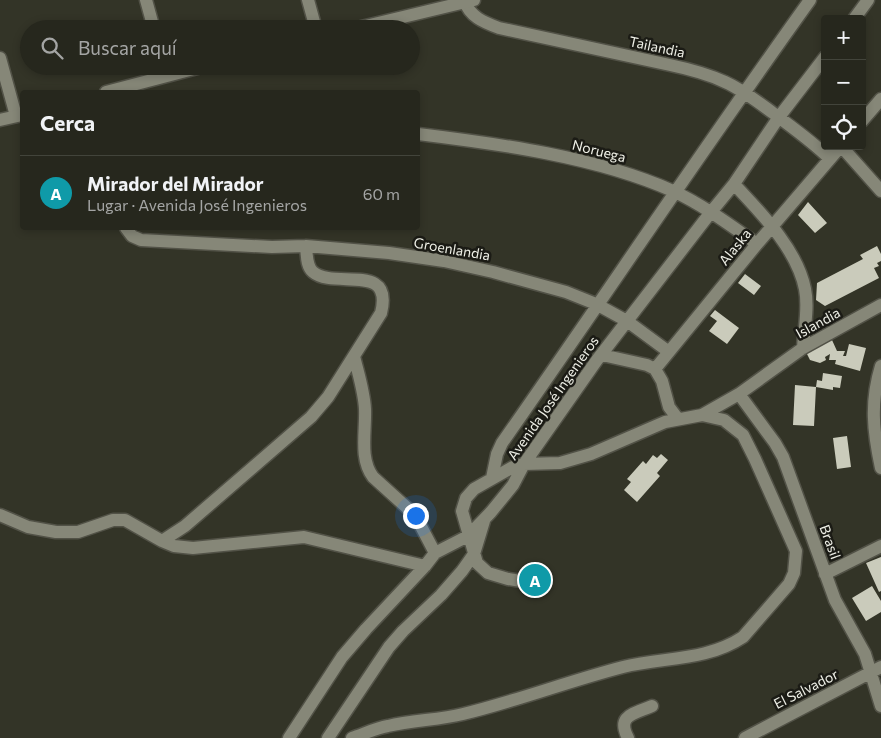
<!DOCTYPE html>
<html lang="es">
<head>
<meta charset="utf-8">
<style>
	body { margin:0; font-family:Commissioner,sans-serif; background:#32332a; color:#f1f3f6 }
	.controls { position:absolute; right:15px; top:15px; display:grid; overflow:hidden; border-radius:5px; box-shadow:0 2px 8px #0003 }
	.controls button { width:45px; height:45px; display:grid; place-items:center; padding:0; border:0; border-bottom:1px solid #42443b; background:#26271d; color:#f1f3f6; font:25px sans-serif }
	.you { position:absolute; left:415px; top:515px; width:18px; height:18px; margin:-12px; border:4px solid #fff; border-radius:50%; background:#1a73e8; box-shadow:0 0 0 8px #1a73e833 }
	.badge { display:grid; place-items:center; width:32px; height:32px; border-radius:50%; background:#8cb9fc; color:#fff; font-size:16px; font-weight:700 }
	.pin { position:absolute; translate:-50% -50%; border:2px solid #fff; box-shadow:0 1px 5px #0006 }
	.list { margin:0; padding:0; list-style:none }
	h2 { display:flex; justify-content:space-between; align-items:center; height:65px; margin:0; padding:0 20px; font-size:21px }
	h2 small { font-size:16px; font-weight:400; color:#a4a5a4 }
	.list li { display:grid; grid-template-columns:32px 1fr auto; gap:15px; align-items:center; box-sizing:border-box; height:75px; padding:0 20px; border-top:1px solid #42443b }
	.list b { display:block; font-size:19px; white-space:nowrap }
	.list p { margin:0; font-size:16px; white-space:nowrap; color:#a4a5a4 }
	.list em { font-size:16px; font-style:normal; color:#a4a5a4 }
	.icon { flex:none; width:28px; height:28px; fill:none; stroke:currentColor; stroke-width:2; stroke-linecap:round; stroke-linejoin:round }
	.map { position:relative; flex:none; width:881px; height:738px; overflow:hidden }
	.search { position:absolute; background:#26271d; box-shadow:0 2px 8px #0003; left:20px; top:20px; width:400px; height:55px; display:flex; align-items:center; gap:12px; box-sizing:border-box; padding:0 18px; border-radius:28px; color:#a4a5a4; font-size:19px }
	.panel { position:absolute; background:#26271d; box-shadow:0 2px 8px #0003; left:20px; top:90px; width:400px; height:140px; border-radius:5px }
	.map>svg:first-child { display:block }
	.building { fill:#cacbbb }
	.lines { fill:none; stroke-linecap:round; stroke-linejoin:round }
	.minor-casing { stroke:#525247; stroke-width:15 }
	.tertiary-casing { stroke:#525247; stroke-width:15 }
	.minor { stroke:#868778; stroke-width:12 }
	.tertiary { stroke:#868778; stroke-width:12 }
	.labels { text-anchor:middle; stroke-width:5; stroke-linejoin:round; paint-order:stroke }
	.street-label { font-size:14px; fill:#eff0e7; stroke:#1b1b15 }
</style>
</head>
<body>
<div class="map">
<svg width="881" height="738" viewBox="0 0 881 738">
	<rect width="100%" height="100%" fill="#333427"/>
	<path class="building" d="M808,202L827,223L815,233L798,215Z
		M877,246L881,254V261L877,263L879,266L874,268L879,278L825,306L816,300L817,283L863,259L860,255Z
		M745,274L761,286L754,295L738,283Z
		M715,310L739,328L727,344L709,331L717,321L710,316Z
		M832,340L837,351H845L843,356H846L849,344L866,348L860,371L835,364L836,360H829L830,354L825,357L826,360L820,363L810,360L806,352Z
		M823,373L842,376L840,388L833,387V390L816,387L814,426L793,425L795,385L816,387L817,380L822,381Z
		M847,436L851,467L837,469L833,438Z
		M661,454L668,460L657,473L660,476L637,502L624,490L631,482L627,479L643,461L646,464L653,455L657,458Z
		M881,557V591L879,592L866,563Z
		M872,586L881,601V612L866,621L852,598Z"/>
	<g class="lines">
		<g class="minor-casing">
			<path id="minor" d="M146,0L154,29
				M308,0L316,29
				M464,0C470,17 483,22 499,28L670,65C689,69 708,74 725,82C743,90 758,102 773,113C793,128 813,142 830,159
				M854,19L868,0
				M0,58L16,116
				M862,121L881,99
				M418,134C500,144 597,157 673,191C703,205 730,225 757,244
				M841,146L881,191
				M734,184C761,213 797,249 805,289C809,308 804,329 803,348
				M126,228L132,236L141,240L272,247L306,246L389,253L444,261L493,272L566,292L596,304L627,321L669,352
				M602,355L647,365L655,369L662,381L669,407L678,419
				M354,356C358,373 364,391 365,409C366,432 359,458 373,477L415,515L435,553
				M881,366C870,402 873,431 881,468
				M655,369L757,244L841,146
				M739,394L775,443L783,457L835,600L865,654L881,706
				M492,478L497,454L502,443C605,296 705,146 810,0
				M0,515L28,527L56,532H78L113,520H125L162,541L174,546L193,548L304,537L425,566
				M162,541L185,526L311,417L328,397L381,313C394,261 334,290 313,272C306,266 307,254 306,246
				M825,574L881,546
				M540,584L508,579L488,573L477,563L462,511L466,498L474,489L513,467L524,464L560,463L591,454L665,422L702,415L739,394L803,348L881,305
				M289,738L342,657L366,629L425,566L435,553L468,536L491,512L513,485L524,464L597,360L711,212L734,184L779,117L825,57
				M328,738L389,647L403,631L441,595L462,571L474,554L484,521
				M352,738C364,734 376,728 388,726C413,720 439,720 463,714C517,701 569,681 623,667C664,657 707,661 743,637L789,584L794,573L796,551L755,459L743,435L724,420L702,415
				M628,738C616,715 634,714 652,706
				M745,738L881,667"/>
		</g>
		<g class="tertiary-casing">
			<path id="tertiary" d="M353,29L474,0
				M106,92L205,66
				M0,120L22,115"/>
		</g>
		<use href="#minor" class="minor"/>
		<use href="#tertiary" class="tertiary"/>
	</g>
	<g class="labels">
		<g class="street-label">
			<text transform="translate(657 47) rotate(12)" y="5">Tailandia</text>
			<text transform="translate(599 151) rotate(14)" y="5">Noruega</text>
			<text transform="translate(735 247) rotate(-51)" y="5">Alaska</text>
			<text transform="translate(452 249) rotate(10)" y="5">Groenlandia</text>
			<text transform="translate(818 323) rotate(-29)" y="5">Islandia</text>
			<text transform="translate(553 398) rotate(-55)" y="5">Avenida José Ingenieros</text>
			<text transform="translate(830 542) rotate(70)" y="5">Brasil</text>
			<text transform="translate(806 689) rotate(-27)" y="5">El Salvador</text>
		</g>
	</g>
</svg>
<div class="controls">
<button>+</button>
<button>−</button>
<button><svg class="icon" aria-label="locate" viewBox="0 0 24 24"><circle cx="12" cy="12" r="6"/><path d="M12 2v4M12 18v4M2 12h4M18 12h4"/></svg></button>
</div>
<div class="you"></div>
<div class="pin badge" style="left:535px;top:580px;background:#0f9aa8">A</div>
<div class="search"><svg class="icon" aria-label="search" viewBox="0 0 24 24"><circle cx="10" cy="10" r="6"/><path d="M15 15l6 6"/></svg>Buscar aquí</div>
<section class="panel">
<h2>Cerca<small></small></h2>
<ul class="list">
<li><span class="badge" style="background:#0f9aa8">A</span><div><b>Mirador del Mirador</b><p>Lugar · Avenida José Ingenieros</p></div><em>60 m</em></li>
</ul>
</section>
</div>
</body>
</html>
